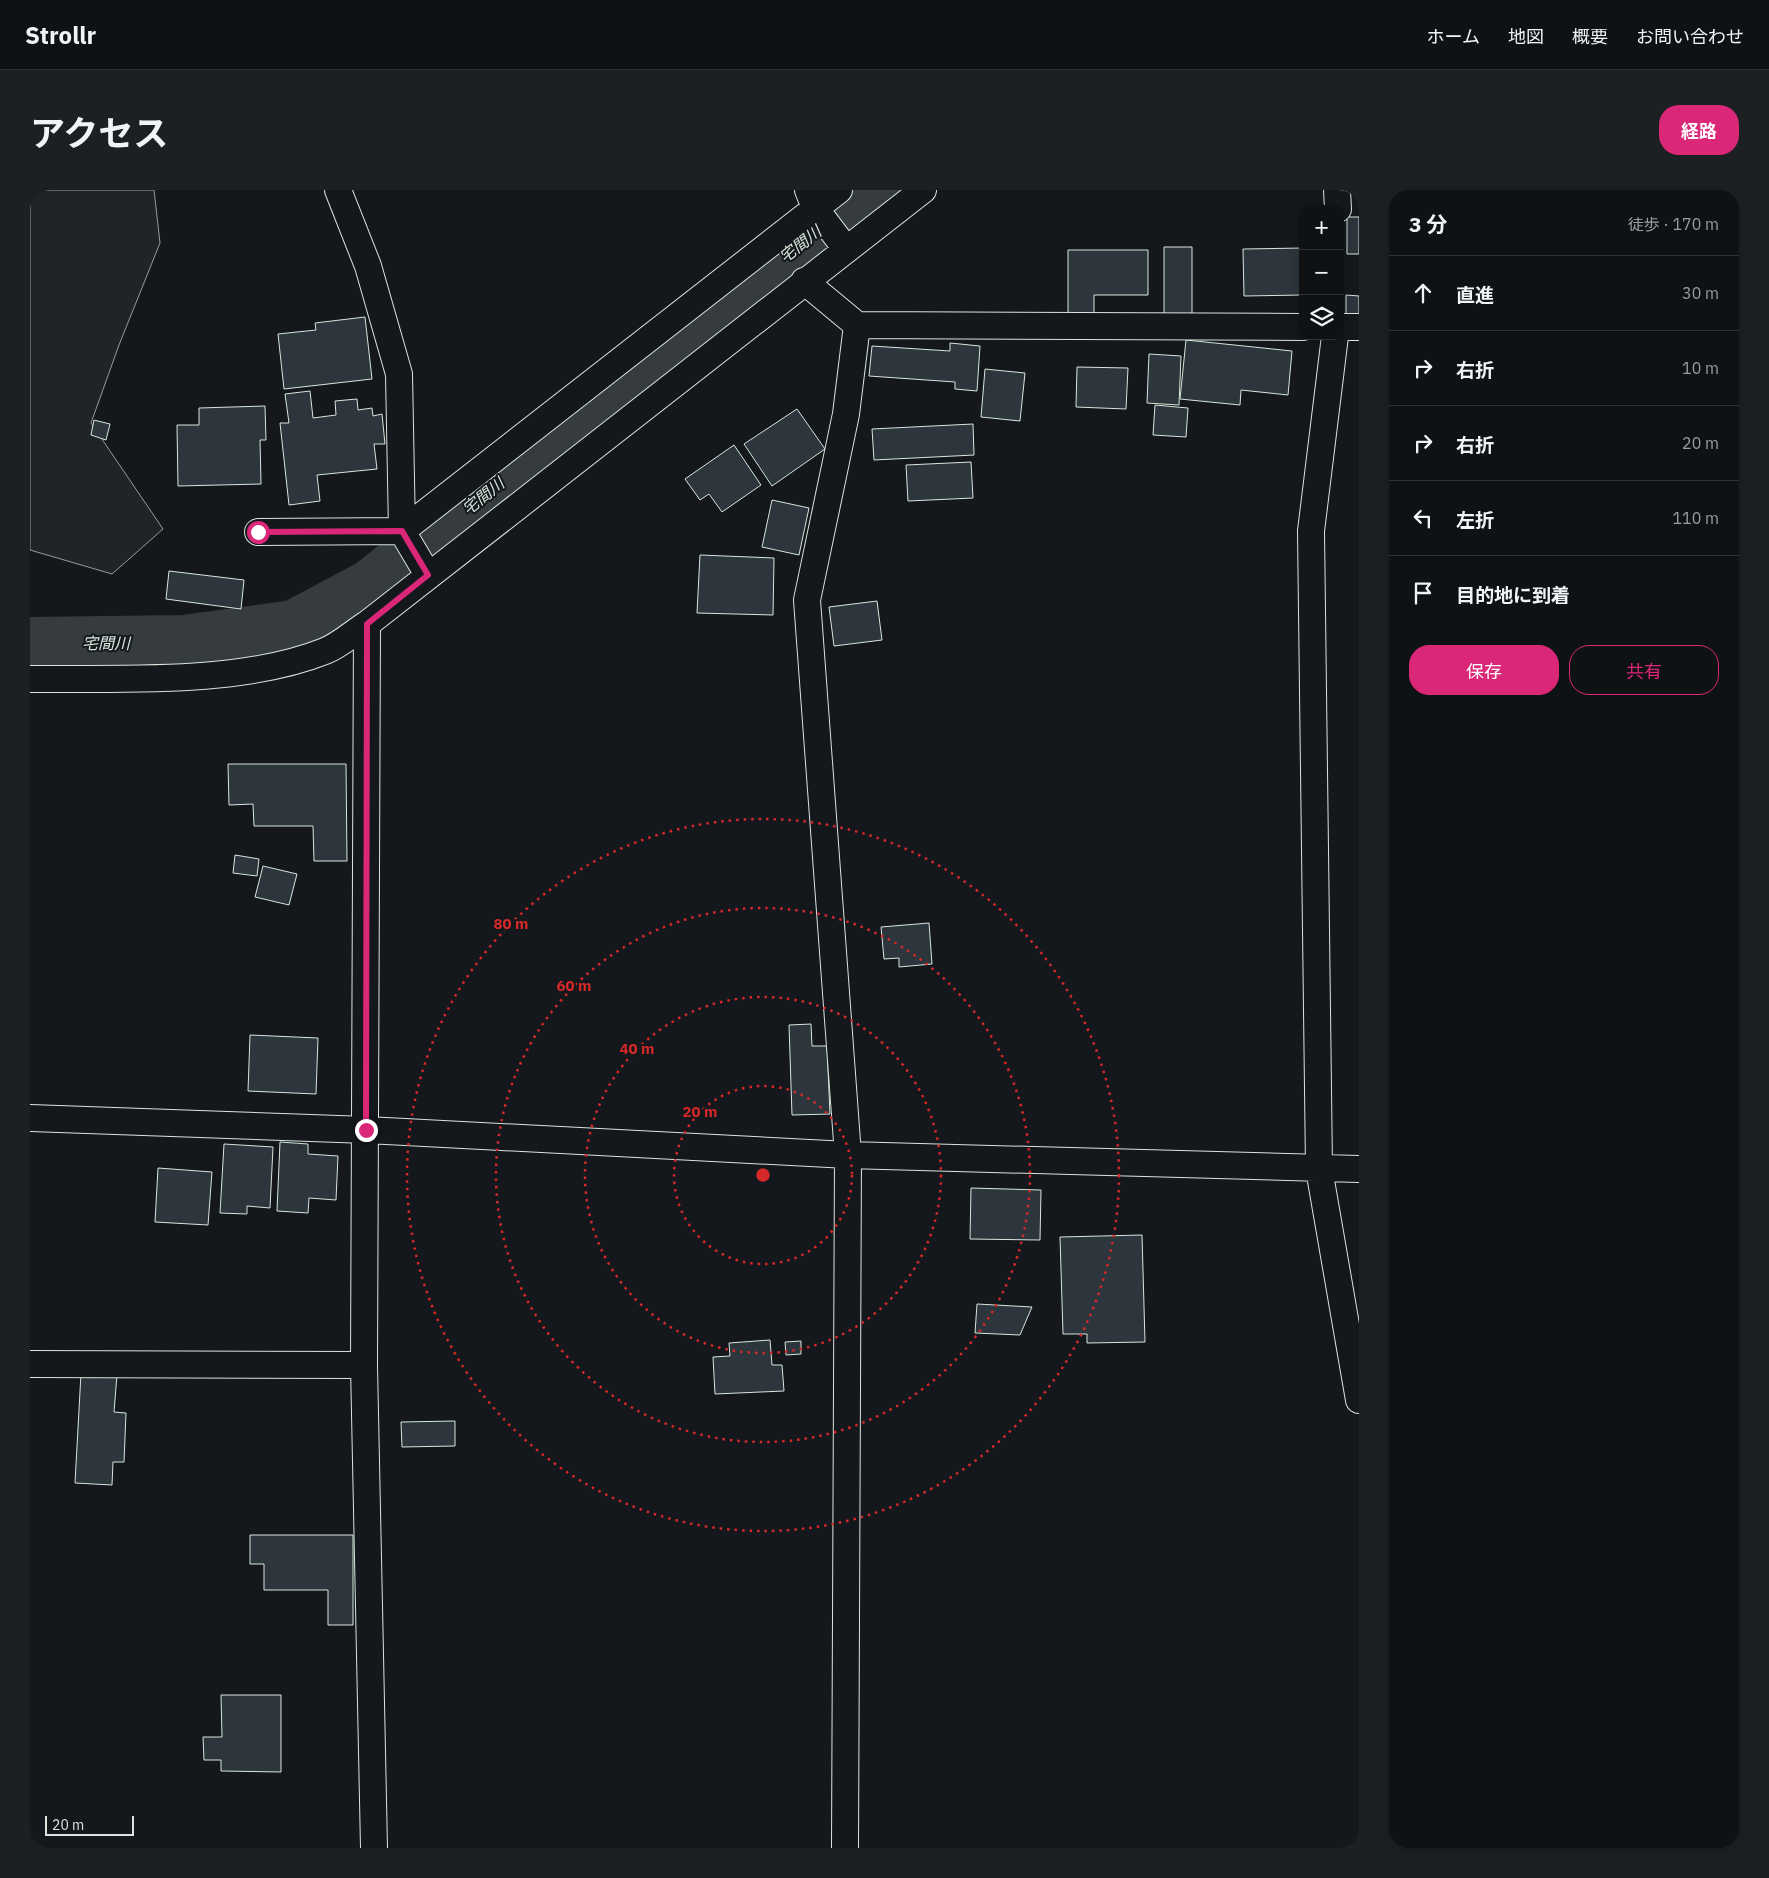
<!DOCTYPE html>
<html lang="ja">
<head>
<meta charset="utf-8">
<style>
	body { margin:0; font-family:"IBM Plex Sans","Noto Sans JP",sans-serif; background:#1d2022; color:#f1f3f6 }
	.controls { position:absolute; right:15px; top:15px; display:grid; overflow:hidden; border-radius:10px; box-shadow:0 2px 12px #0003 }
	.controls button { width:45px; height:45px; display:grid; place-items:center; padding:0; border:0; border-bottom:1px solid #2f3234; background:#0f1215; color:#f1f3f6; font:25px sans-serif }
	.scale { position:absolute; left:15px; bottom:12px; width:89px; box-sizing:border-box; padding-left:5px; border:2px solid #d8e6dc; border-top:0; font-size:14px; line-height:18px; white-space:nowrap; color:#d8e6dc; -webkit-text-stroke:4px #14181c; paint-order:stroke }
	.stop { position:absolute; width:15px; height:15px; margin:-11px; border:4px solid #db2777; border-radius:50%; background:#fff }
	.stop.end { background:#db2777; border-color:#fff; box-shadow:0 1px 5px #0008 }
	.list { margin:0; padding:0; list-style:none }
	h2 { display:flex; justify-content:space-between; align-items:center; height:65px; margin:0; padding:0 20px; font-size:21px }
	h2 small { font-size:16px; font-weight:400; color:#9b9ea0 }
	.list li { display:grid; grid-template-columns:32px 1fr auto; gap:15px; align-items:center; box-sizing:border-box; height:75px; padding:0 20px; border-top:1px solid #2f3234 }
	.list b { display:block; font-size:19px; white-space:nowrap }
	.list em { font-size:16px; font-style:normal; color:#9b9ea0 }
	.actions { display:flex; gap:10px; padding:15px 20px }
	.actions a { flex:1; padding:11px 0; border:1px solid #db2777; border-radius:20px; text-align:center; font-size:18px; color:#db2777 }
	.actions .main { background:#db2777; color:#fff }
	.icon { flex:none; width:28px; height:28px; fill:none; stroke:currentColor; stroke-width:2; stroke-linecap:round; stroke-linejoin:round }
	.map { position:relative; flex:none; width:1329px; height:1658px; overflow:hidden; border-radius:20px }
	header { display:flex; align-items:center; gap:30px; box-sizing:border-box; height:70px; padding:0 25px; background:#0f1215; border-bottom:1px solid #2f3234 }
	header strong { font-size:24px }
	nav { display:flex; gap:28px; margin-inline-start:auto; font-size:18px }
	.intro { display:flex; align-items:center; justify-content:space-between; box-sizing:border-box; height:120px; padding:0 30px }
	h1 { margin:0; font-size:35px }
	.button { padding:12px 22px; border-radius:20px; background:#db2777; color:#fff; font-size:18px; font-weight:700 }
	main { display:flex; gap:30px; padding:0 30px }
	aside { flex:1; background:#0f1215; border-radius:20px; box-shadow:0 2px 12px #0003 }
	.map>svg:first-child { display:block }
	.green { fill:#202428; stroke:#939e99 }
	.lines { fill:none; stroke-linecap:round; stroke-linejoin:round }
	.river { stroke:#363b3e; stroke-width:54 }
	.building { fill:#2c363c; stroke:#d8e6dc }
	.street-casing { stroke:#d8e6dc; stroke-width:28 }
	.street { stroke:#14181c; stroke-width:26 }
	.route { stroke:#db2777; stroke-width:6 }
	.ring { fill:none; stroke:#d62828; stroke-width:2.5; stroke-dasharray:2.5 5 }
	.labels { text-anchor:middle; stroke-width:4; stroke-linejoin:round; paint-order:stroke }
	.water-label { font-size:16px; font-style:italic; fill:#d8e6dc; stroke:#14181c }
	.centre { fill:#d62828; stroke:#14181c; stroke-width:2.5 }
	.ring-label { font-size:15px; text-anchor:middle; font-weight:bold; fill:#d62828; stroke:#14181c; stroke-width:4; stroke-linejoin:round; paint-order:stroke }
</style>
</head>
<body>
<header>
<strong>Strollr</strong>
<nav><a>ホーム</a><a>地図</a><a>概要</a><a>お問い合わせ</a></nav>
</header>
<div class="intro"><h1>アクセス</h1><a class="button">経路</a></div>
<main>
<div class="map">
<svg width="1329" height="1658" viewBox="0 0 1329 1658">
	<rect width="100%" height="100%" fill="#14181c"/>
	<path class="green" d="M0,0H124L130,53L89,155L61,233L133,339L82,384L0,360Z"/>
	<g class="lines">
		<path class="river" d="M0,454L154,452L264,437L341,396L776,49L844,0"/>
	</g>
	<path class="building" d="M1317,27H1329V64H1317Z
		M1134,57H1162V129H1134Z
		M1273,58V105L1214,106L1213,59Z
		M1038,60H1118V105H1064V128H1038Z
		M1316,105L1329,106V130L1316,129Z
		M335,127L342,189L254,199L248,144L286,140L285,133Z
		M1156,150L1262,161L1258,205L1211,200L1210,215L1150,209Z
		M920,153L950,156L947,201L925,199V192L839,186L842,156L920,161Z
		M1119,164L1151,166L1149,215L1117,213Z
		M1047,177L1098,178L1096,219L1046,217Z
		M955,179L995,183L990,231L951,227Z
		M280,201L283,228L306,225L305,211L327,209L328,220L342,218L343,226L352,224L355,254H344L347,279L287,285L290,311L259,315L250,233H259L255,204Z
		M1125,215L1158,218L1156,247L1123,245Z
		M235,216L236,250H230L231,294L148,296L147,235H169V218Z
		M767,219L795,259L742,296L714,254Z
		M64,230L80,234L76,250L61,245Z
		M943,234L944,265L844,270L842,239Z
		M704,255L731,295L692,322L679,304L670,310L655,289Z
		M941,272L943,308L878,311L876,275Z
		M742,310L779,318L769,365L732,357Z
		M670,365L744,368L743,425L667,423Z
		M139,381L214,390L211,419L136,409Z
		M847,411L852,450L804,456L799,417Z
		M198,574H316L317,671H284L283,636H224L223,614L199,615Z
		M205,665L229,669L227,686L203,683Z
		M233,676L267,684L259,715L225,707Z
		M899,733L902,774L869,777V768L854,769L851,737Z
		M781,834L782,856H797L800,924L762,925L759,835Z
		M220,845L288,848L286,904L218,901Z
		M250,952L278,954V964L308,966L306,1010L279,1008L278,1023L247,1021Z
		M194,954L243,957L240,1018L217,1016V1024L190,1023Z
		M128,978L182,982L178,1035L125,1032Z
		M941,998L1011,1000L1010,1050L940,1049Z
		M1112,1045L1115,1152L1057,1153V1144H1033L1030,1047Z
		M947,1114L1002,1117L990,1145L945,1143Z
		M740,1150L742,1175H752L754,1201L685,1204L683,1167L700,1166L699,1153Z
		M771,1151V1164L756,1165L755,1152Z
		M51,1183L87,1185L84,1222L96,1223L94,1272H83L82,1295L45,1293Z
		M425,1231V1256L372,1257L371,1232Z
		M220,1345H323V1435H298V1400H234V1374H220Z
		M191,1505H251V1582L191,1581V1570H174L173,1547H192Z"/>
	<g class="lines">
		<g class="street-casing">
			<path id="street" d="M308,0L338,76L369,184L372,341L398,385
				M778,0L785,18L816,59
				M1307,0L1308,19
				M774,91L827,135L1273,137
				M1310,137H1329
				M1305,146L1281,341L1289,979L1329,1210
				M228,342L372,341L809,0
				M337,434L334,1175L344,1658
				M0,489C92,488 210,495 295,461C310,455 324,442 337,434L893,0
				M0,928L337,940L818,965L1329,979
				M0,1174L334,1175
				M815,1658L818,965L777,410L816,224L827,135"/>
		</g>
		<use href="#street" class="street"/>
	</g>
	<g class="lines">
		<path class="route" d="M228,342L372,341L398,385L337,434L336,940"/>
	</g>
	<g class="ring">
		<circle cx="733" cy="985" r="89"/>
		<circle cx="733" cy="985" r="178"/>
		<circle cx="733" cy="985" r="267"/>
		<circle cx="733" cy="985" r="356"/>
	</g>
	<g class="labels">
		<g class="water-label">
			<text transform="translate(770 54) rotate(-38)" y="6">宅間川</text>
			<text transform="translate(453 306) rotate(-39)" y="6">宅間川</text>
			<text x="76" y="459">宅間川</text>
		</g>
	</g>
	<circle cx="733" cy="985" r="8" class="centre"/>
	<g class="ring-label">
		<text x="481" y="739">80 m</text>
		<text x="544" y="801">60 m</text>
		<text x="607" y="864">40 m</text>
		<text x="670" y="927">20 m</text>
	</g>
</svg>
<div class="controls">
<button>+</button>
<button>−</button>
<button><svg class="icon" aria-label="layers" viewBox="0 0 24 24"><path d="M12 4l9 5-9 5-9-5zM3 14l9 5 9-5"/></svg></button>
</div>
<div class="scale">20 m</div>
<div class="stop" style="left:228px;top:342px"></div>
<div class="stop end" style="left:336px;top:940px"></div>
</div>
<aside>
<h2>3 分<small>徒歩 · 170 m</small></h2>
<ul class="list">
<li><svg class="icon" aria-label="ahead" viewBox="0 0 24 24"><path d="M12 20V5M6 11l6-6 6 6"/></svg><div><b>直進</b></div><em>30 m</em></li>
<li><svg class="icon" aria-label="right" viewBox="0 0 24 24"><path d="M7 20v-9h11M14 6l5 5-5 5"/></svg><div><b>右折</b></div><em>10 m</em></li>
<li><svg class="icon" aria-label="right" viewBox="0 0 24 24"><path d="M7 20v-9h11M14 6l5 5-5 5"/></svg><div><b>右折</b></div><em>20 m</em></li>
<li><svg class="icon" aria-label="left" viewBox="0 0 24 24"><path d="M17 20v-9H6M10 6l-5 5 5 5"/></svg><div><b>左折</b></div><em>110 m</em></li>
<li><svg class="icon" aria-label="arrive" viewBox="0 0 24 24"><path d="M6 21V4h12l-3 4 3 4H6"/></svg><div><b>目的地に到着</b></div></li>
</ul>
<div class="actions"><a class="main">保存</a><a>共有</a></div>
</aside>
</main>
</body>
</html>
